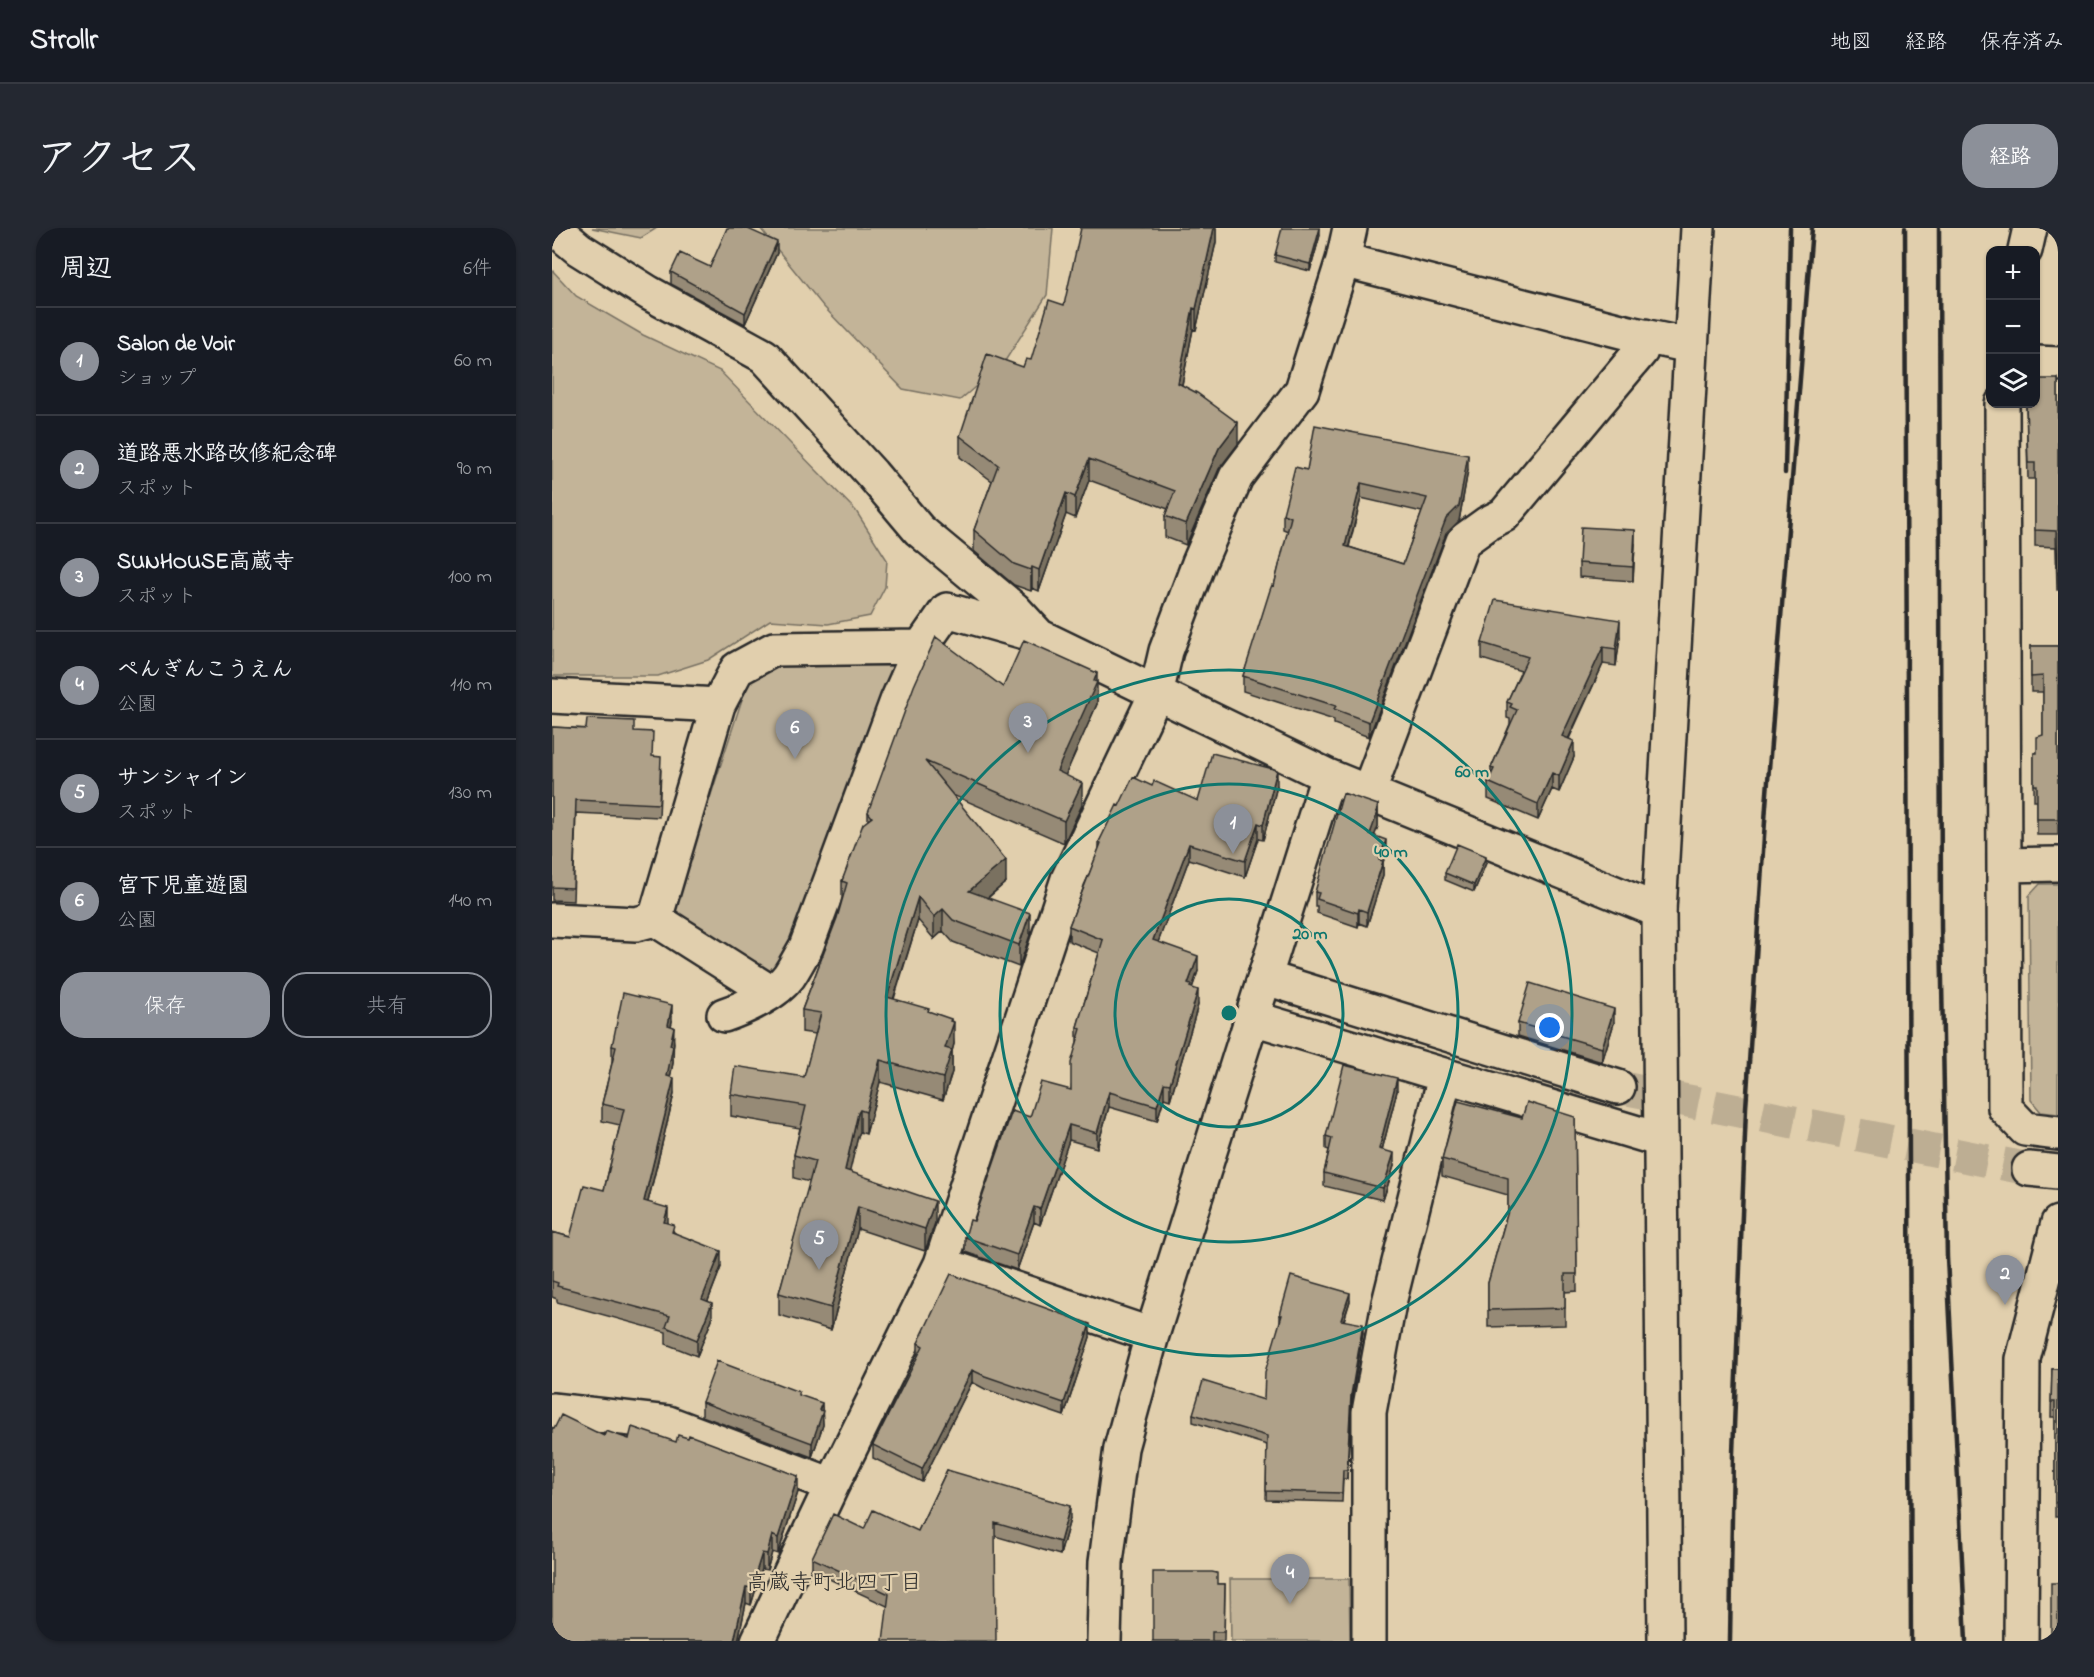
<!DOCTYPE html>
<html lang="ja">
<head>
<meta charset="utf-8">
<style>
	body { margin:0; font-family:"Indie Flower","Klee One",sans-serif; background:#242831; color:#f1f3f6 }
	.controls { position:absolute; right:18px; top:18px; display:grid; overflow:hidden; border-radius:12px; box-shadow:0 2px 4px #0004 }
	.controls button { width:54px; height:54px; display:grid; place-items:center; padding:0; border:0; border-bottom:2px solid #363941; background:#171b24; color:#f1f3f6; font:30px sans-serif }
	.you { position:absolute; left:998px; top:800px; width:21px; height:21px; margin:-15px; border:4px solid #fff; border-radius:50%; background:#1a73e8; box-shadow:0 0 0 9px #1a73e833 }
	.badge { display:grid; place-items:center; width:39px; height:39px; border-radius:50%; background:#8c9099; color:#fff; font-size:20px; font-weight:700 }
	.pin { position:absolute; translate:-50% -50px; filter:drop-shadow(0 2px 3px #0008) }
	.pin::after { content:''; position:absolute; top:32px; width:21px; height:18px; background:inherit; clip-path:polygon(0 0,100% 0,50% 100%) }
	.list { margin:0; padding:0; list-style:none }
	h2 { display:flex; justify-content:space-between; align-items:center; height:78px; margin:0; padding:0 24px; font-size:26px }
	h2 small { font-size:20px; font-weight:400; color:#9ea1a6 }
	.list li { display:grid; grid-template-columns:39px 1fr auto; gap:18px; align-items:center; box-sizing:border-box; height:108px; padding:0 24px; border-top:2px solid #363941 }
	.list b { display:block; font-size:22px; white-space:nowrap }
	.list p { margin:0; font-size:20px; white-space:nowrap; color:#9ea1a6 }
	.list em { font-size:20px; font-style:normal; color:#9ea1a6 }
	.actions { display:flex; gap:12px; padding:18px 24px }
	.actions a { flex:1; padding:14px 0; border:2px solid #8c9099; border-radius:24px; text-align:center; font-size:21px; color:#8c9099 }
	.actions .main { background:#8c9099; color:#fff }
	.icon { flex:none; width:33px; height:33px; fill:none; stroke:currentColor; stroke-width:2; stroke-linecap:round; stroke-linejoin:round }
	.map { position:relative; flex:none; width:1506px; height:1413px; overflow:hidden; border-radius:24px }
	header { display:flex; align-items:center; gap:36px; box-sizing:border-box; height:84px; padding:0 30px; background:#171b24; border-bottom:2px solid #363941 }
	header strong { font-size:28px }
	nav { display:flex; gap:33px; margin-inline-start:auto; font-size:21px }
	.intro { display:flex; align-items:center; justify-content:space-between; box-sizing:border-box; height:144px; padding:0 36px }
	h1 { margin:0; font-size:42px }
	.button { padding:15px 27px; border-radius:24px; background:#8c9099; color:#fff; font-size:21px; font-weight:700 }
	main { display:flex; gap:36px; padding:0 36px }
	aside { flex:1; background:#171b24; border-radius:24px; box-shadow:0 2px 4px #0004 }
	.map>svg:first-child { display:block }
	.green { fill:#c3b498; stroke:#777062; stroke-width:1.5 }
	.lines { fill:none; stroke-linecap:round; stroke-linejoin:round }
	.secondary-tunnel { stroke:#bdae93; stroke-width:33; stroke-dasharray:33 16; stroke-linecap:butt }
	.street-casing { stroke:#2b2b2b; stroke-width:38 }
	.secondary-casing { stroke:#2b2b2b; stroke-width:38 }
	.street { stroke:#e1cfad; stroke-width:33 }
	.secondary { stroke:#e1cfad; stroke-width:33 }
	.rail { stroke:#2b2b2b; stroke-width:4.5 }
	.wall { fill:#968a76; stroke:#2b2b2b; stroke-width:1.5; fill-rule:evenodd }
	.shaded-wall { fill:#7a7160; stroke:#2b2b2b; stroke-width:1.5 }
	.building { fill:#afa189; stroke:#2b2b2b; stroke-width:1.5; fill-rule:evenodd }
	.ring { fill:none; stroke:#0f766e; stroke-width:3 }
	.labels { text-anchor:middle; stroke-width:4.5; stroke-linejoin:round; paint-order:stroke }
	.neighbourhood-label { font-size:22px; fill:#2b2b2b; stroke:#e1cfad }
	.centre { fill:#0f766e; stroke:#e1cfad; stroke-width:3 }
	.ring-label { font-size:18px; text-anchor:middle; font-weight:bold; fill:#0f766e; stroke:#e1cfad; stroke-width:4.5; stroke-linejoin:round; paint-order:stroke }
</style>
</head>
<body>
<header>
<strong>Strollr</strong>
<nav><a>地図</a><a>経路</a><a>保存済み</a></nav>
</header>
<div class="intro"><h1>アクセス</h1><a class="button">経路</a></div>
<main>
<aside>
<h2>周辺<small>6件</small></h2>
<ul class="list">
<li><span class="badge">1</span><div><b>Salon de Voir</b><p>ショップ</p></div><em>60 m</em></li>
<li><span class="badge">2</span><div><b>道路悪水路改修紀念碑</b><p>スポット</p></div><em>90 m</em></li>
<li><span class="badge">3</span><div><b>SUNHOUSE高蔵寺</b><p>スポット</p></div><em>100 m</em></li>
<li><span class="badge">4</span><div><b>ぺんぎんこうえん</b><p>公園</p></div><em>110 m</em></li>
<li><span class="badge">5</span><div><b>サンシャイン</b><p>スポット</p></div><em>130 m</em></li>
<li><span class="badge">6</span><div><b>宮下児童遊園</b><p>公園</p></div><em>140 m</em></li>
</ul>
<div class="actions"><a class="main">保存</a><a>共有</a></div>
</aside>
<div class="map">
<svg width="1506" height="1413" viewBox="0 0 1506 1413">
	<rect width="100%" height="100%" fill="#e1cfad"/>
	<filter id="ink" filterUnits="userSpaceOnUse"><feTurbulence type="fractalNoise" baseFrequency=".0167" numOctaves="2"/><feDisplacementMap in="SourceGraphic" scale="12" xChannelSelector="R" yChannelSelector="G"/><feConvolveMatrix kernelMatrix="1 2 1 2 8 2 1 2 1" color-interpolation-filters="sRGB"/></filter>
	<g filter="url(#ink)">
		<path class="green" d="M40,0H105L89,10Z
			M208,0H501L495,67L453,133L408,172L351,161L271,78Z
			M0,42L24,68L91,107L168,143L304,283L335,332L333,359L318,388L276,396L218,392L156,432L106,448H0Z
			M223,435L349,438L245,717L210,755L117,696L195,456Z
			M1488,656H1506V886L1489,884L1479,872L1477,668Z
			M678,1351H797L798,1413H679Z"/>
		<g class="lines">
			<path class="secondary-tunnel" d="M1066,859L1477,941"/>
			<g class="street-casing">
				<path id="street" d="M15,11L27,21L97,65L212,128L320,246L367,302L462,381L486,407
					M1473,22L1478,0
					M791,32L798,0
					M1484,135L1506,136
					M1450,176L1453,880L1473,901L1506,905
					M0,468L166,477L185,441L222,421L369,419L395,382L487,408L776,548L1107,683
					M816,565L911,313L936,295L952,287L1089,123L1093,108
					M1453,637L1506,636
					M103,691L218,764
					M0,692L84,696L103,691L166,477
					M172,787C192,780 224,766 237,748C243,739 248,729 254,719L345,473L369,419
					M701,790L1109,912
					M389,1036L600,1107
					M0,1182L116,1195L280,1257
					M206,1413L280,1257L389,1036L516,651L604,466L614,423L647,335L684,249L750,162L791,32L1077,105L1139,118
					M552,1413L554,1334L569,1220L600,1107L776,548
					M817,1413V1184L837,1075L893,848
					M1469,1413L1471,1131L1506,995"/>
			</g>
			<g class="secondary-casing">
				<path id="secondary" d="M714,750L1066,859
					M1477,941L1506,944
					M1113,1413L1107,683L1146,0"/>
			</g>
			<use href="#street" class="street"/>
			<use href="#secondary" class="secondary"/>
			<path class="rail" d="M1353,0L1359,1413
				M1387,0L1389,699L1395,1029L1414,1413
				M1233,245L1238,0
				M1178,1413L1181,1226L1194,880L1214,578L1260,0"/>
		</g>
		<path class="wall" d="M664,0V14L644,102L641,101L630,157L686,216L667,241L634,317L613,309V288L616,281L537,252L523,290L514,286L487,363L480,360L479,363L462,357L422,323V302L440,253L408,229V208L471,139L479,132L512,77Z
			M768,7L758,43L723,34V27Z
			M225,25L193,96L119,56V44L158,39Z
			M1506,151V362H1505L1504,319L1483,318V251H1476L1474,176H1484Z
			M755,242H916L907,293L894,306L817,509L782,496V492L691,463V448L722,358L736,303L731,301V286ZM809,270L870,284L851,336L797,319Z
			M1083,316L1081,353L1027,349V335Z
			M1068,409L1064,438L1051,436L1017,511L1022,529L1007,564L1000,561L986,592L936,571V554L939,548V540L958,496V491L955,490V474L969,443L930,431V415Z
			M1479,418H1506V607H1485V573H1482V525H1485L1491,507V464H1479Z
			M451,459L545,467V476L513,547L530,577L512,615L401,567L454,654L436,670L478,707L467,739L401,714L391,703L382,711L366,692L342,771L399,793L402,816L400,823V844L391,872L328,854L314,906L308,904L306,908L297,944L383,995L373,1023L306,1001L279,1102L227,1087V1065L258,954L242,950V927L248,900L179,888V866L252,849L264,806L250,804V782L285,690L290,670V653L316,593V584Z
			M0,499L82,503L109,542L107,589L24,585L21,673L0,672Z
			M600,558L646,573L725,558L711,612L706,611L693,649L637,631L606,714L646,743L640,760L646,777L618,872L612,870L605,893L557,879L545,920L517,912L488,997L482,994L465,1042L413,1024V1009L478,889L519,862L525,814V799L547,725L517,713V698L547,621V614L567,578Z
			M826,577V598L822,608L834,626L831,633V647L815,698L807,695L806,699L765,685V678H763V664Z
			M934,635L922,664L893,652V645Z
			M120,793L119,798L122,815L121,820V835L118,849L122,866L96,974L116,995L122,1004L169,1039L156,1073L160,1091L145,1128L114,1116V1104L5,1074V1071L0,1069V1004L18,1009L52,962L68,897L50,893V876L60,835V818Z
			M966,795H1062L1050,834L966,808Z
			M845,863L830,922L842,938L831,972L772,958V945L777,922L774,921V908Z
			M1023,889L1025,1063L1013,1064V1097L936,1099V1055L956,983V967L890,948V931L970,890Z
			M798,1073L792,1093L811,1105L799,1176L795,1251H791L790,1274L714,1272L715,1217L641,1194V1186L712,1172L728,1093V1087Z
			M538,1109L512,1188L433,1161L420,1154L370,1254L321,1230V1217L366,1128V1115Z
			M1500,1141H1506V1289H1503V1189H1499Z
			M247,1167L270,1183L271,1197L260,1229L150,1188V1174Z
			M52,1208L246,1264L226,1326L220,1324L215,1342L210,1341L199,1377L194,1375L186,1413H0Z
			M395,1242L518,1291L508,1327L443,1308L335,1378L260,1343V1330L312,1301L366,1303Z
			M665,1356H673L672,1413H601Z"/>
		<path class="shaded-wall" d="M662,0H664V14L644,102V81Z
			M768,0V7L758,43V36Z
			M225,14V25L193,96V85Z
			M641,80V101L626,176V155Z
			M686,195V216L667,241L634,317V296L667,220Z
			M916,227V242L907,293L894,306L817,509V494Z
			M537,231V252L523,290V269Z
			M809,255V270L793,333V318Z
			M514,265V286L487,363V342Z
			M1083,302V316L1081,353V339Z
			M480,339V360L479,363V342Z
			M1068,392V409L1064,438V421Z
			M1051,419V436L1010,524V508Z
			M545,445V476L505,566V543Z
			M1022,513V529L1007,564V548Z
			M725,542V558L711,612V597Z
			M1000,545V561L986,592V576Z
			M530,555V577L512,615V593Z
			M826,577V598L818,620V606Z
			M706,595V611L693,649V633Z
			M834,612V626L827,646V632Z
			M637,616V631L601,728V712Z
			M934,628V635L922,664V657Z
			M454,632V654L417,685V663Z
			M831,633V647L815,698V684Z
			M366,669V692L335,791V769Z
			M391,681V703L382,711V689Z
			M807,681V695L806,699V685Z
			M478,685V707L467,739V717Z
			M646,728V743L639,763L636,756Z
			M646,762V777L618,872V856Z
			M120,777V793L116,813V797Z
			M1062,781V795L1050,834V820Z
			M399,791V803L402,794V816L400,823V844L391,872V850L393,820Z
			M122,799L121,835L115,865V848L118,817Z
			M328,832V854L314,906V884Z
			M122,850V866L92,990V973Z
			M845,850V863L827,934V921Z
			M612,855V870L605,893V878Z
			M557,864V879L545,920V905Z
			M308,882V904L306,908L293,964V942L306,885Z
			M517,897V912L488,997V981Z
			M842,925V938L831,972V960Z
			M383,973V995L373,1023V1001Z
			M306,979V1001L279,1102V1080Z
			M482,979V994L465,1042V1027Z
			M116,980V996L112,994Z
			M169,1023V1039L150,1088V1071Z
			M798,1065V1073L789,1100V1092Z
			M160,1075V1091L145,1128V1112Z
			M538,1096V1109L512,1188V1175Z
			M811,1096V1105L799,1176L795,1251L799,1167Z
			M420,1142V1154L370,1254V1241Z
			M270,1175L271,1197L260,1229V1215L267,1182Z
			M246,1248V1264L226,1326V1310Z
			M518,1278V1291L508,1327V1314Z
			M220,1307V1324L215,1342V1326Z
			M210,1325V1341L199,1377V1360Z
			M194,1359V1375L186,1413H182Z"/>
		<path class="building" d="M175,0H194L225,14L193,85L119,44L128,25L158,39Z
			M529,0H662L644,81L641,80L626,155L645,165L686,195L667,220L634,296L613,288L623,263L537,231L523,269L514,265L487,342L480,339L479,342L462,336L422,302L446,237L408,208L435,126L471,139L474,131L479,132L497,72L512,77Z
			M730,0H768L758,36L723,27Z
			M1484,151H1506V346H1505L1504,303L1483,302V235H1476L1474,176H1484Z
			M763,197L916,227L907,278L894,291L817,494L782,481L784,478L691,448L718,362L720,357L722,358L739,289L731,286L743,239L755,242ZM809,255L875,270L851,336L793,318Z
			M1029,299L1083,302L1081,339L1027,335Z
			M943,372L1068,392L1064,421L1051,419L1010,508L1022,513L1007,548L1000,545L986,576L936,554L942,541L939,540L965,482L958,479L960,476L955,474L976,429L930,415Z
			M384,409L451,459L472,412L545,445L542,453L545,454L505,543L530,555L512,593L373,533L454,632L417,663L478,685L467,717L401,692L391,681L382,689L366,669L335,769L377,781L376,783L399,791L398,793L402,794L393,820L400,822L391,850L328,832L314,884L308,882L306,885L293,942L383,973L373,1001L306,979L279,1080L227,1065L263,933L242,927L254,878L179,866L183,838L252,849L269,785L250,782L285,690L295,655L290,653L311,596L320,589L316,584L362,458Z
			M1479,418H1506V591H1485V557H1482V525H1485V509L1491,507V448L1479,449Z
			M35,491L82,493V503L101,504L100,528L109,529L107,576L24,572L21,660L0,659V499L34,501Z
			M660,525L725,542L711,597L706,595L693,633L637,616L601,712L646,728L636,756L639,757L638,759L646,762L618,856L612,855L605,878L557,864L545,905L517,897L488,981L482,979L465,1027L413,1009L418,992L422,993L460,883L478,889L489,854L519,862V835L529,801L525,799L551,712L517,698L549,615L547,614L565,577L567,578L581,549L600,558L602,553L646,573Z
			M791,565L826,577L824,584H826L818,606L834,612L827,632L831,633L815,684L807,681L806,685L765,671L767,665L763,664Z
			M905,616L934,628L922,657L893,645Z
			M978,755L1062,781L1050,820L966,795Z
			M71,765L120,777L116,797L122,799L118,817L121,818L115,848L122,850L92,973L116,980L112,994L122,997L120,1004L169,1023L150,1071L160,1075L145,1112L114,1099L118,1088L5,1058L6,1055L0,1053V1004L18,1009L32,957L52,962L72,881L50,876L64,819L60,818Z
			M792,837L845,850L827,921L842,925L831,960L772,945L780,910L774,908Z
			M906,873L970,890L975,874L1023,889L1025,1046H1013V1080L936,1082V1055L956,983V950L890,931Z
			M399,1046L538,1096L512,1175L433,1148L420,1142L370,1241L321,1217L371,1118L366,1115Z
			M739,1048L798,1065L789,1092L811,1096L799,1167L795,1242H791L790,1265L714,1263L715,1208L641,1186L651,1153L712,1172L713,1144L730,1087H728Z
			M165,1133L247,1164V1167L270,1175L267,1182L271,1183L260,1215L150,1174Z
			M1500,1141H1506V1274L1503,1275V1174H1499Z
			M9,1187L52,1208L54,1203L77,1211L80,1199L124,1214L126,1207L136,1210L137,1207L246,1248L226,1310L220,1307L215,1326L210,1325L199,1360L194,1359L182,1413H0V1201H2Z
			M395,1242L518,1278L508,1314L443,1295L444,1413H331L337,1366L260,1330L281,1286L312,1301L321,1282L366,1303Z
			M601,1344H660L665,1345V1356H673L672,1404H660V1413H601Z
			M1499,1355H1506V1413H1499Z"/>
	</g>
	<g class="ring">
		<circle cx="677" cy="785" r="114"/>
		<circle cx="677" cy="785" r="229"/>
		<circle cx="677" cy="785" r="343"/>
	</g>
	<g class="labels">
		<g class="neighbourhood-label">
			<text x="282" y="1361">高蔵寺町北四丁目</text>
		</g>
	</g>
	<circle cx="677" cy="785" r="9" class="centre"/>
	<g class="ring-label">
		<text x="920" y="549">60 m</text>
		<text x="839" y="629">40 m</text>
		<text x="758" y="711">20 m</text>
	</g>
</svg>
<div class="controls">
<button>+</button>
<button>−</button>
<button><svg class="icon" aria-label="layers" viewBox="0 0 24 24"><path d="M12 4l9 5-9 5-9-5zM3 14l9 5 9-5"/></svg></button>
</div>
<div class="you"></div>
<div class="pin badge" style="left:681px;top:626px">1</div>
<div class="pin badge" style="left:1453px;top:1077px">2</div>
<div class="pin badge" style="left:476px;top:525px">3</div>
<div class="pin badge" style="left:738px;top:1376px">4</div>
<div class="pin badge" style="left:267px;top:1042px">5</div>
<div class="pin badge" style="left:243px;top:531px">6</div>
</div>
</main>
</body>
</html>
